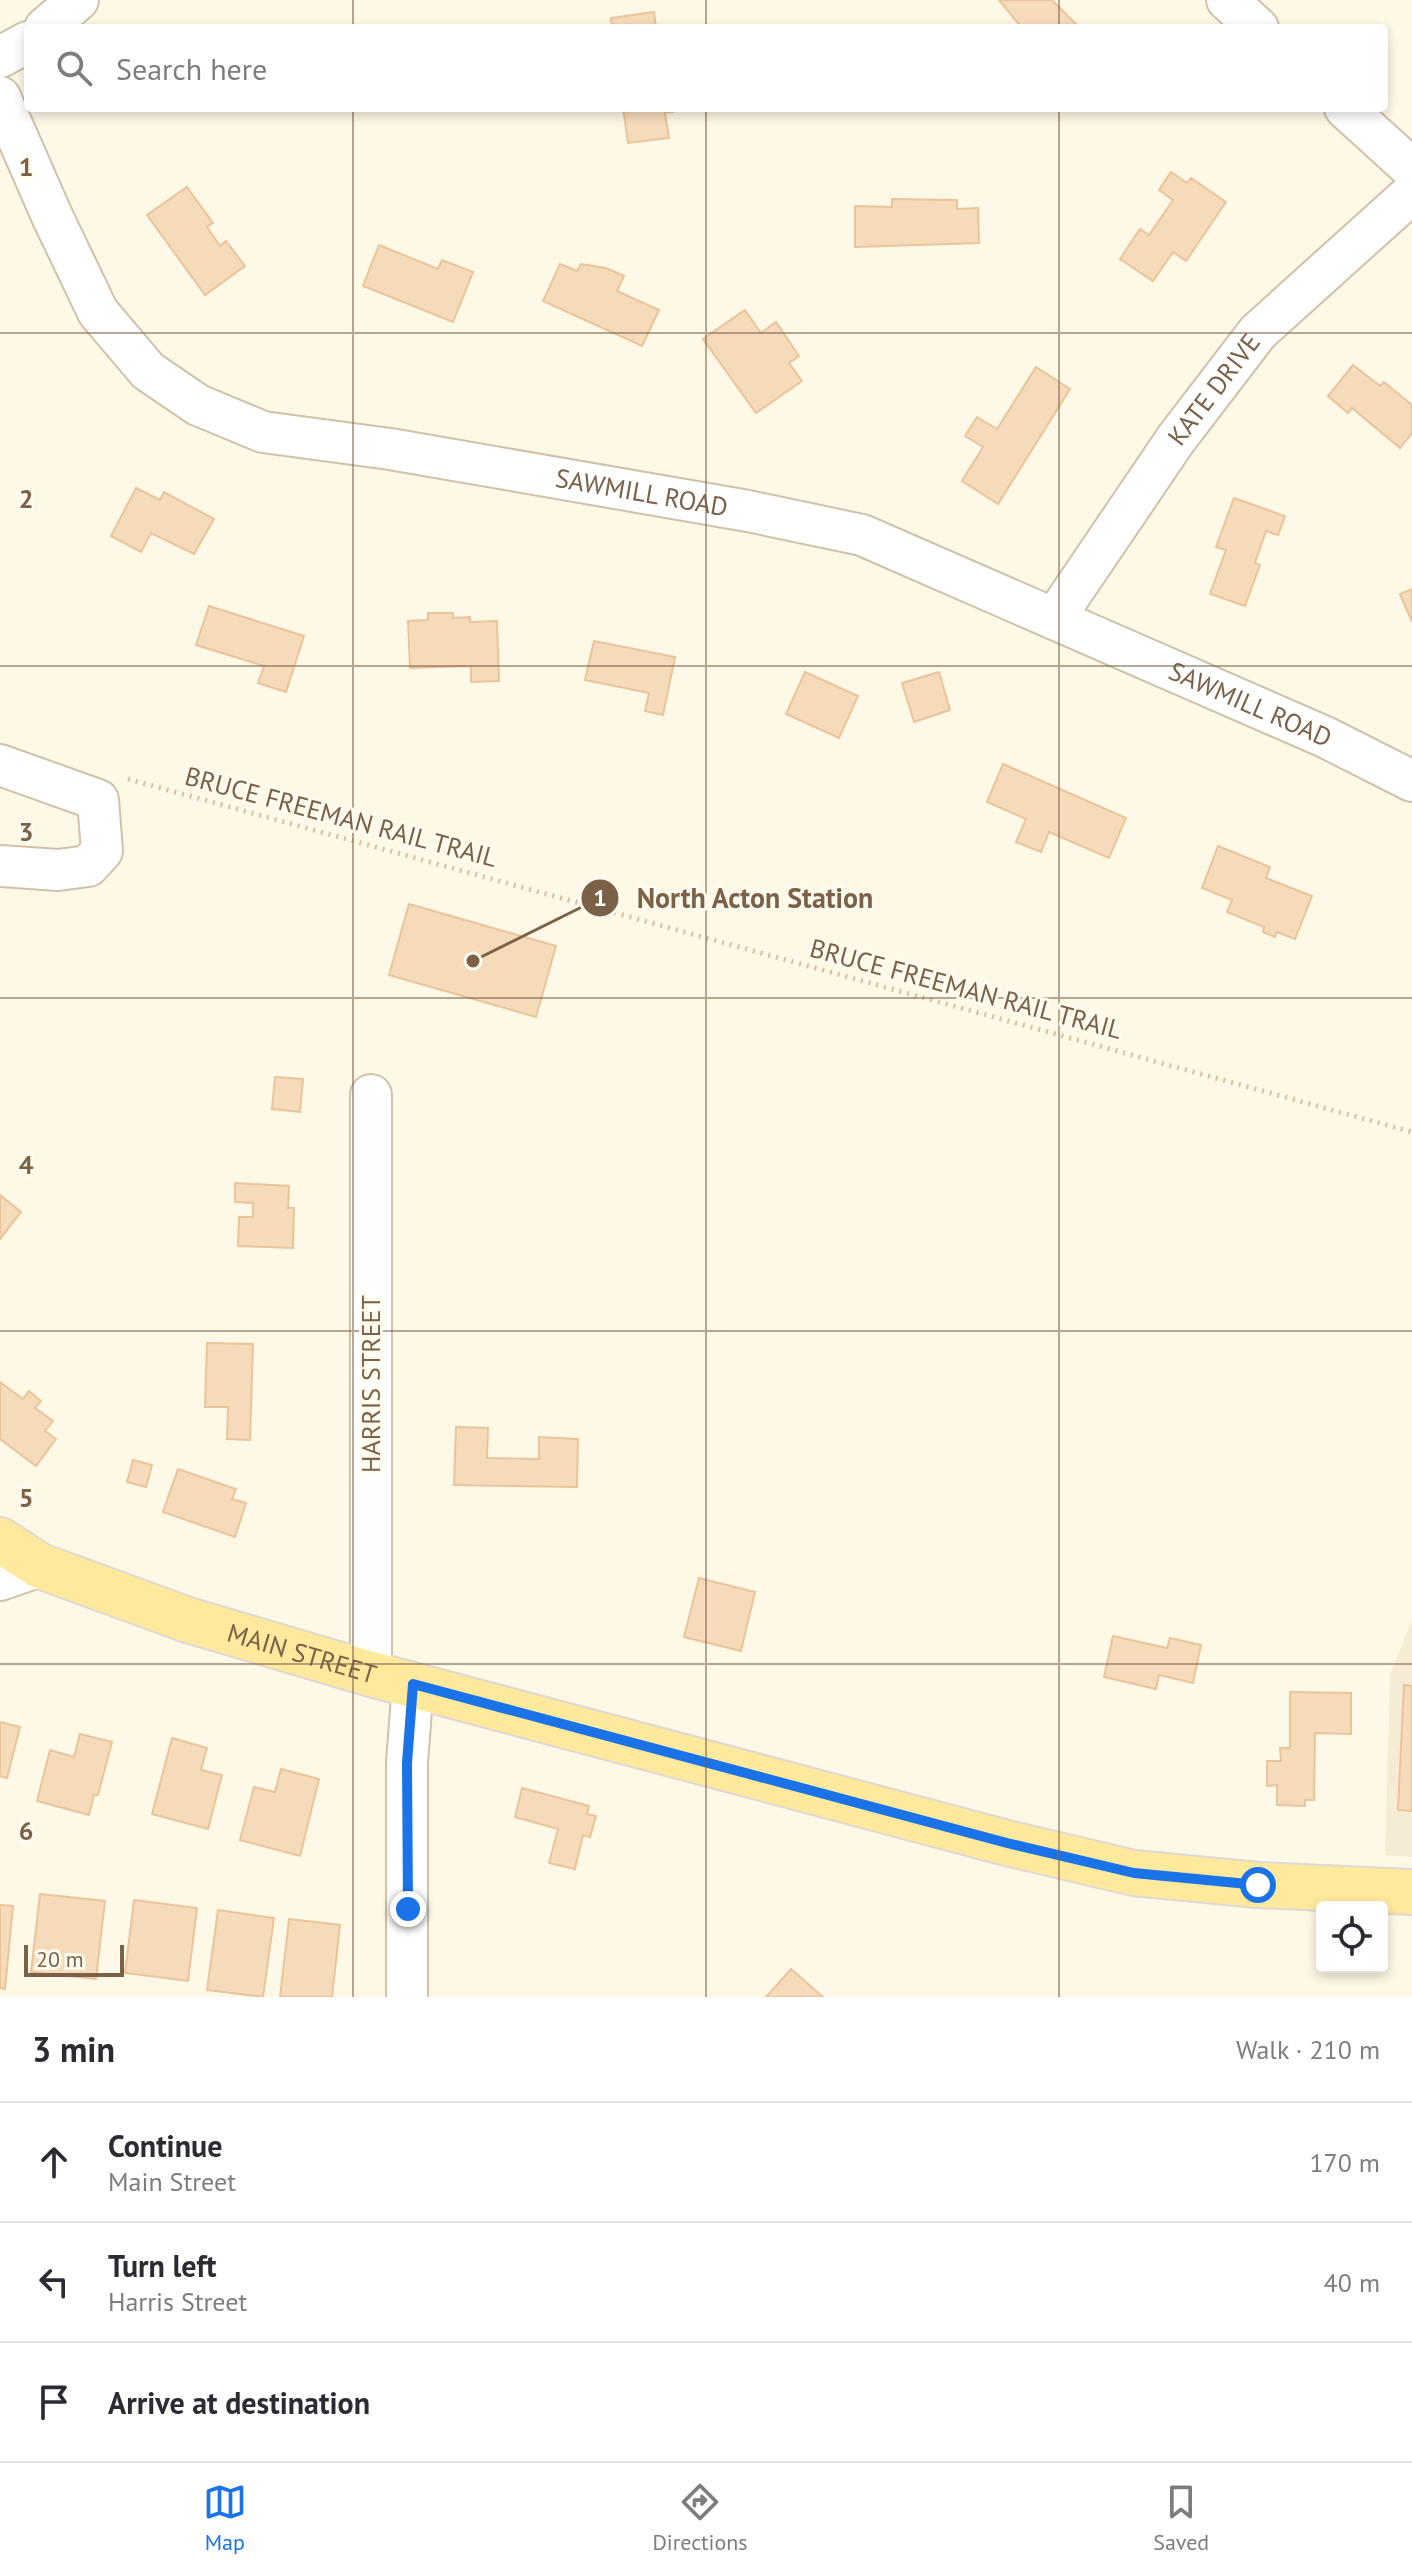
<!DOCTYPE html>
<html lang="en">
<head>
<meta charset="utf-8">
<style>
	body { margin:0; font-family:"PT Sans",sans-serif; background:#f2f2f3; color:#2b2b33 }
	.controls { position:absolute; right:24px; bottom:24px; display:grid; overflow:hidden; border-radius:8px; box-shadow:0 4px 12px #0003 }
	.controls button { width:72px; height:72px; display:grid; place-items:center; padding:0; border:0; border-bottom:2px solid #e1e1e2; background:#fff; color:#2b2b33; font:40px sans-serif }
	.scale { position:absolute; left:24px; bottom:20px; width:100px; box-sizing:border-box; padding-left:8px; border:4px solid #7a6148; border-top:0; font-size:22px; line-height:28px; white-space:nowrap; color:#7a6148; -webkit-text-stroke:6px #fffbee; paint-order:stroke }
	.stop { position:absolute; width:24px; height:24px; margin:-18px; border:6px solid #1a73e8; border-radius:50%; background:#fff }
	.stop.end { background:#1a73e8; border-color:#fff; box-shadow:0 2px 8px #0008 }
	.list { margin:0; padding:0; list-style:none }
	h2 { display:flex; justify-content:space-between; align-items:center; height:104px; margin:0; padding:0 32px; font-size:34px }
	h2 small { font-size:26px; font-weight:400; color:#7c7c81 }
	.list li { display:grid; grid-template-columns:52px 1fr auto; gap:24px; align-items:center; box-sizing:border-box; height:120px; padding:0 32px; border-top:2px solid #e1e1e2 }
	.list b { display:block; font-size:30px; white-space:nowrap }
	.list p { margin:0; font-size:26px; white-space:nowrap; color:#7c7c81 }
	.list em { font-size:26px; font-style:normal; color:#7c7c81 }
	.icon { flex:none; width:44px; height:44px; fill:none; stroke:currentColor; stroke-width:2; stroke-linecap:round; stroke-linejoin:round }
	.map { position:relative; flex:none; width:1412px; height:1997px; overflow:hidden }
	.search { position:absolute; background:#fff; box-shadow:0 4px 12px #0003; left:24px; right:24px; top:24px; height:88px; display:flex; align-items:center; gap:20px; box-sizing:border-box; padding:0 28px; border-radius:8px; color:#7c7c81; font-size:30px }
	.sheet { height:464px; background:#fff }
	nav { display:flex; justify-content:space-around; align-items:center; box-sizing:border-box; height:112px; border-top:2px solid #e1e1e2; background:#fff; font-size:22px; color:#7c7c81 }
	nav a { display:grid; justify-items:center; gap:4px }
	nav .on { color:#1a73e8 }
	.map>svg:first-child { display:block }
	.residential { fill:#f6ebd3 }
	.building { fill:#f6dbbb; stroke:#eac49a; stroke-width:2 }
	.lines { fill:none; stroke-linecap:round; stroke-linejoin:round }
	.minor-casing { stroke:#d1c1aa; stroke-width:44 }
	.major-casing { stroke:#dfd9d3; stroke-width:48 }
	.path { stroke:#dbbe9e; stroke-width:5; stroke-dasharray:2 6; stroke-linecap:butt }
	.minor { stroke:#fff; stroke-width:40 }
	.major { stroke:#ffe99c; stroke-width:44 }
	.route { stroke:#1a73e8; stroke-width:10 }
	.grid { fill:none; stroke:#7a6148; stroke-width:2; stroke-opacity:0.55 }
	.labels { text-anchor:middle; stroke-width:6; stroke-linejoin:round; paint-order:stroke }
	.street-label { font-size:26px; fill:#7a6148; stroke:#fffbee }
	.grid-label { font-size:26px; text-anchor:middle; font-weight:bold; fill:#7a6148; stroke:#fffbee; stroke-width:6; stroke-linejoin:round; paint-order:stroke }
	.leader { fill:none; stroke:#7a6148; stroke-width:3 }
	.callout-dot { fill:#7a6148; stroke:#fffbee; stroke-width:3 }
	.mark-label { font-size:24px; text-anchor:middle; font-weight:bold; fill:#fff }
	.callout-label { font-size:28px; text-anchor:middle; font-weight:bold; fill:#7a6148; stroke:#fffbee; stroke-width:6; stroke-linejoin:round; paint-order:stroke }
</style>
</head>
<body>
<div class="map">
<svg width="1412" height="1997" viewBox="0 0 1412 1997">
	<rect width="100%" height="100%" fill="#fef8e6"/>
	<path class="residential" d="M1412,1620V1857L1385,1855L1390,1675Z"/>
	<path class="building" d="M999,0H1052L1079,27L1022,28Z
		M654,12L656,28H612L611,18Z
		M623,108H672L673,112L665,113L669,138L628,143Z
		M1171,172L1187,183L1191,178L1226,202L1186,261L1173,252L1153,281L1120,259L1140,229L1149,235L1173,200L1159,190Z
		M187,187L213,223L207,227L220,246L226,241L245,266L205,295L147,215Z
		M892,199L957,200V209L978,208L979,243L855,247V206L892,207Z
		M379,245L438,269L442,260L473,272L453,322L363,286Z
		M560,264L577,271L581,264L606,268L624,276L617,291L659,310L642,346L543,301Z
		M745,310L761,333L776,322L799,356L789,363L802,381L756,413L703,339Z
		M1353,365L1380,386L1384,382L1412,405V433L1400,448L1352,408L1348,413L1328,396Z
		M1036,367L1070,389L998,504L962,481L983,447L965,436L977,417L997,429Z
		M136,488L160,500L164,492L214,519L194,554L151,533L141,552L111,536Z
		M1234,498L1285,516L1278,535L1266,531L1255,563L1260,565L1245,606L1210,594L1226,550L1216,547Z
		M1412,589V622L1400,594Z
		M209,606L304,636L286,692L258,683L264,666L196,645Z
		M428,613H453V618L470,617V622L497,621L499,681L471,682V666L410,668L408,621L428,620Z
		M594,641L675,657L663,715L645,711L649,693L585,680Z
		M805,672L858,696L839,738L786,714Z
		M939,672L950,710L914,722L902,683Z
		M1003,764L1126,818L1109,858L1049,832L1041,852L1016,842L1026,819L987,802Z
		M1218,846L1270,867L1266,878L1312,896L1295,939L1277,932L1275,937L1263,932L1264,927L1227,912L1232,900L1202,888Z
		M409,904L556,946L536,1017L389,975Z
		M275,1077L303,1079L300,1112L272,1109Z
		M235,1183L289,1186L288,1208H294L293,1248L238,1246L239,1217H253V1203L235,1202Z
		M0,1195L21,1212L0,1239Z
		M207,1343L253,1344L250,1440L227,1439L228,1407H205Z
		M0,1382L23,1399L29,1391L41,1401L35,1408L53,1421L45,1431L56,1439L36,1466L0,1439Z
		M456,1427L488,1428L487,1458L539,1459V1437L578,1439L577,1487L454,1485Z
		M133,1460L152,1465L146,1487L127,1482Z
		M178,1469L236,1489L232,1499L246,1503L235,1537L163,1512Z
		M699,1578L755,1592L741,1651L684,1637Z
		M1113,1636L1167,1648L1170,1638L1201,1645L1193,1683L1159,1675L1156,1689L1104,1677Z
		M1404,1685L1412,1686V1811L1398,1810Z
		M1290,1692L1351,1693V1734L1315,1733L1314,1800H1305V1806L1277,1805V1785L1267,1786V1761H1281L1280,1748H1290Z
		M0,1722L20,1727L7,1778L0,1776Z
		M80,1734L112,1742L98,1795H94L89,1815L37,1801L50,1750L74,1757Z
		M172,1738L207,1748L201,1770L222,1775L208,1829L152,1814Z
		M281,1769L319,1779L300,1856L240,1840L254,1787L275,1792Z
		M522,1788L589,1806L587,1814L596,1816L590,1837L583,1835L575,1869L549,1863L558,1829L515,1817Z
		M40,1894L105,1901L96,1979L31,1972Z
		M134,1900L197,1908L188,1981L125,1973Z
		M0,1905L13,1906L5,1989L0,1988Z
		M218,1910L274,1918L263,1997L207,1990Z
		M289,1919L340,1925L332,1997H280Z
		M791,1969L823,1997H766Z"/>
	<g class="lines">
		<g class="minor-casing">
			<g id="minor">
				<path d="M1227,0L1258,28"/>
				<path d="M45,28L78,0"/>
				<path d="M0,57L28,42"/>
				<path id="s1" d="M0,97L52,216L98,312L148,371L198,405L263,432L390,449L748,511L862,535L1325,737L1412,781"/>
				<path d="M1345,108L1412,169"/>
				<path id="s2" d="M1054,619L1176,439L1258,332L1412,193"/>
				<path d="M0,765L98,800L102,851L88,866L58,870L0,866"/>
				<path d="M371,1095V1674"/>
				<path d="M0,1580L40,1566"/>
				<path d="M407,1997V1763L413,1684"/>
			</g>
		</g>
		<g class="major-casing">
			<g id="major">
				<path id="s3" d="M0,1540L40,1566L188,1620L371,1674L1007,1843L1134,1873L1258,1885L1412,1892"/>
			</g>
		</g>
		<path class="path" d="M128,779L1412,1132"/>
		<use href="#minor" class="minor"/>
		<use href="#major" class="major"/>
	</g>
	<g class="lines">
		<path class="route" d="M408,1909L407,1763L413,1684L1007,1843L1134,1873L1258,1885"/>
	</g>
	<path class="grid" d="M353,0V28M706,0V28M1059,0V28M353,108V1997M706,108V1997M1059,108V1997M0,333H1412M0,666H1412M0,998H1412M0,1331H1412M0,1664H1412"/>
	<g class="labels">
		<g class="street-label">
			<text dy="9" stroke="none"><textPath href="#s2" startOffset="280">KATE DRIVE</textPath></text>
			<text dy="9" stroke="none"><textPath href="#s1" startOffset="828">SAWMILL ROAD</textPath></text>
			<text dy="9" stroke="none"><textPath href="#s1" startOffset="1476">SAWMILL ROAD</textPath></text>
			<text transform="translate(341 817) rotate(15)" y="9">BRUCE FREEMAN RAIL TRAIL</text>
			<text transform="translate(966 989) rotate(15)" y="9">BRUCE FREEMAN RAIL TRAIL</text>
			<text transform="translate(371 1384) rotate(-90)" y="9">HARRIS STREET</text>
			<text dy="9" stroke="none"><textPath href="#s3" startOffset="324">MAIN STREET</textPath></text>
		</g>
	</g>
	<g class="grid-label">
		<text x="26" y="176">1</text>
		<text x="26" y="508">2</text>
		<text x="26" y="841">3</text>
		<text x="26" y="1174">4</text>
		<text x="26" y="1507">5</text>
		<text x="26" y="1840">6</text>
	</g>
	<path class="leader" d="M473 961L600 898"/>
	<g class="callout-dot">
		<circle cx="473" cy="961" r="8"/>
		<circle cx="600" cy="898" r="20"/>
	</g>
	<g class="mark-label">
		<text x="600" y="906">1</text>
	</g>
	<g class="callout-label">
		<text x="755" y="908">North Acton Station</text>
	</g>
</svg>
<div class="controls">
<button><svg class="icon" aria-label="locate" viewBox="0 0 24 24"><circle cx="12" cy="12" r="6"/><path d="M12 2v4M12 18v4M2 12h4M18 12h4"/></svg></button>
</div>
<div class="scale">20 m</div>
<div class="stop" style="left:1258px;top:1885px"></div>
<div class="stop end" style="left:408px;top:1909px"></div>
<div class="search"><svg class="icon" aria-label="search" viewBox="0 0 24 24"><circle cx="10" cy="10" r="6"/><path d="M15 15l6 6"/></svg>Search here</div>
</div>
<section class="sheet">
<h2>3 min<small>Walk · 210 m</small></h2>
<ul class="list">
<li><svg class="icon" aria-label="ahead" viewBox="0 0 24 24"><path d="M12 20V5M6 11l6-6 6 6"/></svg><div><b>Continue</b><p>Main Street</p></div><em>170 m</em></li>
<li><svg class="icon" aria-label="left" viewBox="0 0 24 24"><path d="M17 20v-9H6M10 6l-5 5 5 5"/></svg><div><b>Turn left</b><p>Harris Street</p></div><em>40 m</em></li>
<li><svg class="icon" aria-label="arrive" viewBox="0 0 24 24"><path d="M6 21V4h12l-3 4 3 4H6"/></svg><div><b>Arrive at destination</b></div></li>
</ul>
</section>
<nav>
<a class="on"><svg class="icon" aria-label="map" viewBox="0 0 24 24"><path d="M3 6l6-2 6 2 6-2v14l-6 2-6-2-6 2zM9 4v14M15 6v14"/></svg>Map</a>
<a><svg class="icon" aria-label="directions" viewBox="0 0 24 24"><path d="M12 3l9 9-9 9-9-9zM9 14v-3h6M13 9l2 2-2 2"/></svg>Directions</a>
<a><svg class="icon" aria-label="saved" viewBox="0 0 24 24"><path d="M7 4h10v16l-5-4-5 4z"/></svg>Saved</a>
</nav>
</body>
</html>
